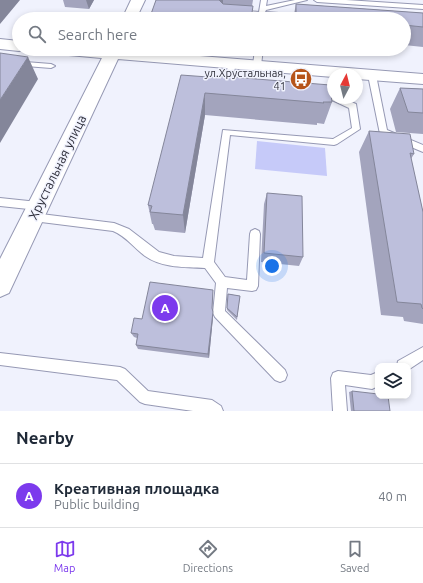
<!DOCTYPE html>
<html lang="en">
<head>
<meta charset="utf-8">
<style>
	body { margin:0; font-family:Ubuntu,sans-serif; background:#f6f6f7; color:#1f2937 }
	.controls { position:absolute; right:12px; bottom:12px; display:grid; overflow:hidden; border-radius:8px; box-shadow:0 2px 6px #0003 }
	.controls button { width:36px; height:36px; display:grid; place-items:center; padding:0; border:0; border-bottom:1px solid #e0e1e3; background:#fff; color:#1f2937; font:20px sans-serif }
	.compass { position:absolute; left:327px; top:68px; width:36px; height:36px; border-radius:50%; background:#fff; box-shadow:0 2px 6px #0003; rotate:7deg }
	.you { position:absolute; left:272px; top:266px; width:14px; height:14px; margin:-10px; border:3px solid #fff; border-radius:50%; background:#1a73e8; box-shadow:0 0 0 6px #1a73e833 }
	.badge { display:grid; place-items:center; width:26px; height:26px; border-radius:50%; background:#7c3aed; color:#fff; font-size:13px; font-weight:700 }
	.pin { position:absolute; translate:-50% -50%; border:2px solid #fff; box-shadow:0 1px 4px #0006 }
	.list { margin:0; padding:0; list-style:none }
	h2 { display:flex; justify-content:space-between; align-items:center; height:52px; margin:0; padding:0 16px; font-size:17px }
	h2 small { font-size:13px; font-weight:400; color:#747a83 }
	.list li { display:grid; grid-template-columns:26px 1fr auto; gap:12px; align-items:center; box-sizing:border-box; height:64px; padding:0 16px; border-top:1px solid #e0e1e3 }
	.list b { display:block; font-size:15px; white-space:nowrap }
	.list p { margin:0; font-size:13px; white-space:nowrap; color:#747a83 }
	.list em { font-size:13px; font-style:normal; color:#747a83 }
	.icon { flex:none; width:22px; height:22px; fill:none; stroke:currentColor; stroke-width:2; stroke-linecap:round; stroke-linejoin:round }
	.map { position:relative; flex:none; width:423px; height:411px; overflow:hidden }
	.search { position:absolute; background:#fff; box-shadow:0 2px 6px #0003; left:12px; right:12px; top:12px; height:44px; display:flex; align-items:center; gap:10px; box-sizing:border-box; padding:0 14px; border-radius:22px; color:#747a83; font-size:15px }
	.sheet { height:116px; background:#fff }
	nav { display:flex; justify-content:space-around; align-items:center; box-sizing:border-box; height:56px; border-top:1px solid #e0e1e3; background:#fff; font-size:11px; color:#747a83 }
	nav a { display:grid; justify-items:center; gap:2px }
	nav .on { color:#7c3aed }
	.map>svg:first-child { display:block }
	.green { fill:#c6caf9 }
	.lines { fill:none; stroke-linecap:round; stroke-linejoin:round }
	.service-casing { stroke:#9699b4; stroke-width:2 }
	.tertiary-casing { stroke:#9699b4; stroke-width:2 }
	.secondary-casing { stroke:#9699b4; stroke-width:2 }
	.service { fill:#fff; fill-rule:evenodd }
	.tertiary { fill:#fff; fill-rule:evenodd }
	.secondary { fill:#fff; fill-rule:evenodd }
	.wall { fill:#a3a4bd }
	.shaded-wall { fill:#84869a }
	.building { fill:#bdbfdc; stroke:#84869a }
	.labels { text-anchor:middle; stroke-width:3; stroke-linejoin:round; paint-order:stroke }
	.far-poi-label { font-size:11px; fill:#30313c; stroke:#f0f2fd; text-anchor:end }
	.street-label { font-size:13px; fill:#30313c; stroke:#f0f2fd }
</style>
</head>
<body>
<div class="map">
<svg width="423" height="411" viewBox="0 0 423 411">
	<rect width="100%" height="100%" fill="#f0f2fd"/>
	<path class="green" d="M257,141L325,148L327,176L255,169Z"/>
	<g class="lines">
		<g class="service-casing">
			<path id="service" d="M261,0H267L266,6L295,0H307L266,10L265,12L334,17L337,19H306L265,16V19H259V16L238,14L235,12L238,10L259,12Z
				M314,0H346L423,5V9L317,2Z
				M255,49H263L261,65L257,67L253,65Z
				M0,60L51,64L55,66L51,68L0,64Z
				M229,61H232L236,63L232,81L238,82V86L228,87L224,84Z
				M369,73H375L376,75L387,130L423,145V152L380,134L368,75Z
				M332,96L333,98H342L356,104L360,129L337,144L334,145L230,135L214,262L225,277L247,280L250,234L251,231L255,229L259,231L260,234L258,286L256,290L252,291L227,288L225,311L285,370L287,375L285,380L280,382L275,380L215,317L213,313L216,283L205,268C185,267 162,268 145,256C134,248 126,236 113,231L33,221L29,220L28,217L29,214L33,213L114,223L129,229L159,252L174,256L203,258L223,130L333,139L352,128L349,108L332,100Z
				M0,198L38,202L42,203L43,206L42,209L38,210L0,206Z
				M423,347V360L408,370V366H397L398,361Z
				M0,353L120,367L125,369L148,391L212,400L221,406L223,411H193L145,404L140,402L117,380L0,365Z
				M338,371L371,375L378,372V386L372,389L345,385L347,411H333L331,378L333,373Z"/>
		</g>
		<g class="tertiary-casing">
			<path id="tertiary" d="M112,49L423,74V84L357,79V74H333V77L118,59L9,293L0,297V259L104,54L106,51Z"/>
		</g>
		<g class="secondary-casing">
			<path id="secondary" d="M131,0H145L136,19H122Z
				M0,39L19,41V49H25L19,51L0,49Z
				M50,49H122L118,57L112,59L58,54L52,52Z"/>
		</g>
		<use href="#service" class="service"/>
		<use href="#tertiary" class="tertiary"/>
		<use href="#secondary" class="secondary"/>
	</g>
	<path class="wall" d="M63,0H94L89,9L65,7Z
		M156,0H253L252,6L251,19H151V14Z
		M296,4L423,13V47L404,45V19H293Z
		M208,77L332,102L324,124L317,123V125L205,115L185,233L155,230L153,224H152L148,205Z
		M400,88L423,89V134L396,132L390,109Z
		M369,131L414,154L411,159L423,212V324L404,321L403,317L381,315L359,152Z
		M267,193L303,257L299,266L261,262L264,204Z
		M213,290L212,309L213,317L209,358L138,349L136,345L137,338L134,337L131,333L142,319Z
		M228,294L240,296L237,320L227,310Z
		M352,391L390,411H351L349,392Z"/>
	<path class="shaded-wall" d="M0,0H20L0,24Z
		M86,0H94L89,9Z
		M219,0H223V8Z
		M28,57L38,79L0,143V100Z
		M205,93V115L185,233L183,215Z
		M213,312V317L209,358L208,354Z"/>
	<path class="building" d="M156,0H219L223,4L253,6L251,19H176L177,16L151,14Z
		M296,4L423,13V27L404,25V19H317L296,17Z
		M0,53L28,57L0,100Z
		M181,75L208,77V75L330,85L332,102H323L324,103L205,93L183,215L150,212L152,206L148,205Z
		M400,88L423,89V113L408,112Z
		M369,131L410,134L414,154L410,153L423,212V309L422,308L421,304L397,302Z
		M267,193L302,196L303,257L264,253Z
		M150,282L213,290L212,308L213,312L208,354L136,345L138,334L131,333L134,318L142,319Z
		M228,294L240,296L237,317L227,308Z
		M352,391L378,394V396H388L390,411H354Z"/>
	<defs>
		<g id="bus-disc" transform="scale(1.15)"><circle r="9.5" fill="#b6541a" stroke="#f0f2fd"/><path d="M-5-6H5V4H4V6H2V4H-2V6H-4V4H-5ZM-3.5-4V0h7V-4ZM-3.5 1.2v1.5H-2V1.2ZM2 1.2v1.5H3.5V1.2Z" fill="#fff"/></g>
	</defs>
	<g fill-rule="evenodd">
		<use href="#bus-disc" x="301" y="79"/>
	</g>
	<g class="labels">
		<g class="far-poi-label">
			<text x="286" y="77">ул.Хрустальная,<tspan x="286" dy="13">41</tspan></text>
		</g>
		<g class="street-label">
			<text transform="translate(57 167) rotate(-64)" y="5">Хрустальная улица</text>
		</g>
	</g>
</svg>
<div class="controls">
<button><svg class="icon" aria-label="layers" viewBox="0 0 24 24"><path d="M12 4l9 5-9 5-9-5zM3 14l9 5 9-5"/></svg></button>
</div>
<svg class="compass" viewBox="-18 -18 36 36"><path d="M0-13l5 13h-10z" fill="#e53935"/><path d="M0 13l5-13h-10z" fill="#747a83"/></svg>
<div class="you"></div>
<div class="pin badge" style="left:165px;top:308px">A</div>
<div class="search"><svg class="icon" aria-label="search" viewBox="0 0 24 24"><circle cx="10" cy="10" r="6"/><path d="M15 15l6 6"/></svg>Search here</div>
</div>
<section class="sheet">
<h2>Nearby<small></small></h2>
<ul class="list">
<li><span class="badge">A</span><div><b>Креативная площадка</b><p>Public building</p></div><em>40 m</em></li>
</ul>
</section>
<nav>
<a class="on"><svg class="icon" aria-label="map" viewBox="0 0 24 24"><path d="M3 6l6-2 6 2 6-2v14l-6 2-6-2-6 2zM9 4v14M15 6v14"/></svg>Map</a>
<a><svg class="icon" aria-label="directions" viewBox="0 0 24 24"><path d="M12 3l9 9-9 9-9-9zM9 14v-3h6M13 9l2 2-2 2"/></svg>Directions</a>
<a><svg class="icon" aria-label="saved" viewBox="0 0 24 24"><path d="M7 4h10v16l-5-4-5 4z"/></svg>Saved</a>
</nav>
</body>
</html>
